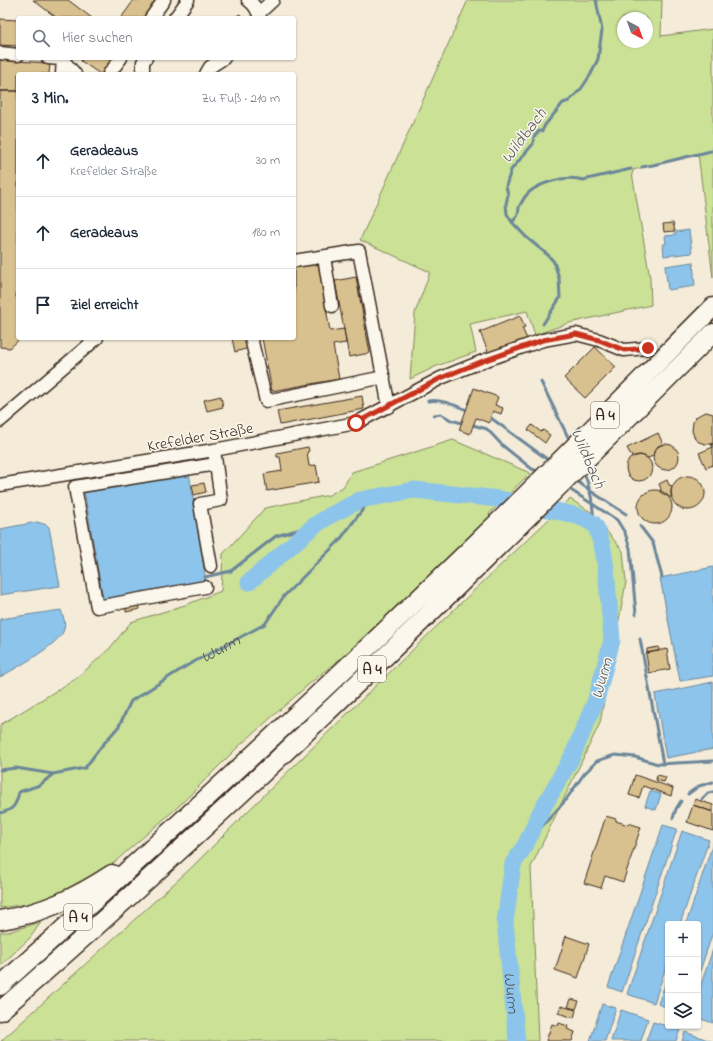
<!DOCTYPE html>
<html lang="de">
<head>
<meta charset="utf-8">
<style>
	body { margin:0; font-family:"Indie Flower",sans-serif; background:#f6f6f7; color:#1f2937 }
	.controls { position:absolute; right:12px; bottom:12px; display:grid; overflow:hidden; border-radius:4px; box-shadow:0 1px 3px #0004 }
	.controls button { width:36px; height:36px; display:grid; place-items:center; padding:0; border:0; border-bottom:1px solid #e0e1e3; background:#fff; color:#1f2937; font:20px sans-serif }
	.compass { position:absolute; left:617px; top:12px; width:36px; height:36px; border-radius:50%; background:#fff; box-shadow:0 1px 3px #0004; rotate:139deg }
	.stop { position:absolute; width:12px; height:12px; margin:-9px; border:3px solid #c8321e; border-radius:50%; background:#fff }
	.stop.end { background:#c8321e; border-color:#fff; box-shadow:0 1px 4px #0008 }
	.list { margin:0; padding:0; list-style:none }
	h2 { display:flex; justify-content:space-between; align-items:center; height:52px; margin:0; padding:0 16px; font-size:17px }
	h2 small { font-size:13px; font-weight:400; color:#747a83 }
	.list li { display:grid; grid-template-columns:26px 1fr auto; gap:12px; align-items:center; box-sizing:border-box; height:72px; padding:0 16px; border-top:1px solid #e0e1e3 }
	.list b { display:block; font-size:15px; white-space:nowrap }
	.list p { margin:0; font-size:13px; white-space:nowrap; color:#747a83 }
	.list em { font-size:13px; font-style:normal; color:#747a83 }
	.icon { flex:none; width:22px; height:22px; fill:none; stroke:currentColor; stroke-width:2; stroke-linecap:round; stroke-linejoin:round }
	.map { position:relative; flex:none; width:713px; height:1041px; overflow:hidden }
	.search { position:absolute; background:#fff; box-shadow:0 1px 3px #0004; left:16px; top:16px; width:280px; height:44px; display:flex; align-items:center; gap:10px; box-sizing:border-box; padding:0 14px; border-radius:4px; color:#747a83; font-size:15px }
	.panel { position:absolute; background:#fff; box-shadow:0 1px 3px #0004; left:16px; top:72px; width:280px; height:268px; border-radius:4px }
	.map>svg:first-child { display:block }
	.green { fill:#cae196; stroke:#82865a; fill-rule:evenodd }
	.water { fill:#8dc4eb; stroke:#6c8699 }
	.lines { fill:none; stroke-linecap:round; stroke-linejoin:round }
	.stream { stroke:#6c8699; stroke-width:3 }
	.river { stroke:#8dc4eb; stroke-width:17 }
	.building { fill:#d8c08f; stroke:#3b2a1e }
	.minor-casing { stroke:#3b2a1e; stroke-width:15 }
	.highway-casing { stroke:#3b2a1e; stroke-width:21 }
	.minor { stroke:#fbf7ec; stroke-width:12 }
	.highway { stroke:#fbf7ec; stroke-width:18 }
	.route { stroke:#c8321e; stroke-width:5 }
	.labels { text-anchor:middle; stroke-width:3; stroke-linejoin:round; paint-order:stroke }
	.shield { fill:#fbf7ec; stroke:#75685c; stroke-width:1 }
	.shield-label { font-size:15px; font-weight:bold; fill:#3b2a1e }
	.street-label { font-size:16px; fill:#3b2a1e; stroke:#fbf7ec }
	.water-label { font-size:17px; font-style:italic; fill:#54585c; stroke:#fbf7ec }
</style>
</head>
<body>
<div class="map">
<svg width="713" height="1041" viewBox="0 0 713 1041">
	<rect width="100%" height="100%" fill="#f4ecd9"/>
	<filter id="ink" filterUnits="userSpaceOnUse"><feTurbulence type="fractalNoise" baseFrequency=".025" numOctaves="2"/><feDisplacementMap in="SourceGraphic" scale="8" xChannelSelector="R" yChannelSelector="G"/><feConvolveMatrix kernelMatrix="1 2 1 2 8 2 1 2 1" color-interpolation-filters="sRGB"/></filter>
	<g filter="url(#ink)">
		<path class="green" d="M468,0H662L661,36L713,29V278L698,153L633,170V172L632,173L650,278L651,305L569,323L535,335L527,311L470,324L476,352L437,366L410,379L415,313L430,272L360,240ZM623,18H647V42H623Z
			M453,440L530,473L489,514L490,516L354,647L308,685L238,747L179,806L110,866L46,901L0,908V725L77,678L110,648L131,622L188,604L221,591L223,554L265,508L329,495L343,487L352,472Z
			M570,499L591,512L623,551L626,582L600,723L531,867L538,1041H1L191,868L257,802L441,622Z
			M41,922L30,938L0,966V932H8Z"/>
		<path class="water" d="M689,230L692,253L664,256L663,244H666L665,236L675,235V232Z
			M693,262L695,286L668,290L665,266Z
			M189,472L206,582L103,599L84,490Z
			M37,522L47,525L49,527L60,586L0,595V529Z
			M713,567V676L680,681L660,578Z
			M61,610C63,616 66,623 64,629C62,643 13,670 0,677V619Z
			M713,682V749L666,758L655,694Z
			M650,791L661,794L656,810L645,806Z
			M663,825L677,829L622,992L608,987Z
			M682,831L709,840L680,924H668V961L654,1003L627,994Z
			M713,843V932L698,977V924H686Z
			M713,949V1023L698,1018V993Z
			M668,976V1008L658,1004Z
			M602,1004L616,1008L605,1041H590Z
			M621,1010L648,1019L641,1041H611Z
			M653,1022L680,1030L676,1041H646Z
			M685,1032L711,1041H682Z"/>
		<g class="lines">
			<g class="stream">
				<path d="M642,167L653,165L711,151"/>
				<path d="M512,222C518,216 518,216 519,208C519,206 522,202 523,200C532,183 566,175 583,180L631,169"/>
				<path d="M543,324L560,298L559,278L554,262L548,255L526,237L512,222L507,214L506,204L508,195L506,186L511,170L533,144L534,137L539,131H542L545,125L563,103L569,101L581,89L591,74L598,59L602,30L596,0"/>
				<path d="M541,382L570,441"/>
				<path d="M428,401C442,399 454,405 467,410"/>
				<path d="M434,415L441,414L451,420L462,423"/>
				<path d="M491,418L551,462"/>
				<path d="M473,425L487,429L502,445L532,469L540,472"/>
				<path d="M583,470C591,489 593,504 594,524"/>
				<path d="M574,479L592,492L626,514"/>
				<path d="M566,487L617,520L625,533L630,548L636,614"/>
				<path d="M640,526L653,543L662,577"/>
				<path d="M205,577L231,571L276,536L315,525"/>
				<path d="M640,639L663,764"/>
				<path d="M0,770L16,768L53,774"/>
				<path d="M688,794L699,786L713,782"/>
				<path d="M702,799L708,793L713,792"/>
				<path id="s1" d="M0,813C13,810 16,806 19,792L40,785L53,774L85,768L100,748L119,726L131,701L188,665L265,624L284,596L339,541L372,497"/>
				<path d="M673,818L676,809L681,801"/>
				<path d="M526,844L565,801L584,774L597,761L615,755L635,757L658,764L713,761"/>
			</g>
			<path class="river" id="s2" d="M249,582L315,525L331,515L360,500L414,490L499,499L548,509L574,515L585,519L594,524L597,529L603,549L606,568L612,640L596,700L572,757L540,813L526,844L513,864L505,922L517,1041"/>
		</g>
		<path class="building" d="M33,0H68L92,18H57Z
			M134,0H159L146,18H121Z
			M240,14L242,18H233Z
			M0,19L18,20V46L0,45Z
			M83,58H117L105,74H100L81,61Z
			M0,60L50,63L49,74H18V91H0Z
			M0,91H18V278L16,297L18,299V338H21L10,348L0,347Z
			M673,223L675,231L664,232L663,224Z
			M318,262L330,331L344,329L346,343L333,345L339,379L272,391L262,338H294V267Z
			M356,277L370,353L349,357L335,281Z
			M520,316L525,327L522,328L527,339L489,354L480,332Z
			M232,338H246L249,348L235,352Z
			M595,347L616,367L585,398L564,378Z
			M474,388L498,397L495,405L503,408L501,414L493,411L489,423L476,418L470,434L459,430Z
			M221,396L223,407L207,411L204,400Z
			M362,396L364,409L280,425L277,411Z
			M706,412L713,414V444H705L699,442L695,439L692,431L693,422L696,417L701,414Z
			M532,425L541,432L543,430L550,435L545,443L528,430Z
			M658,433L663,444L658,446L654,452L653,456L648,458L641,455L632,457L627,448Z
			M653 457a13 13 0 1 1 26 0a13 13 0 1 1-26 0Z
			M711,444H713V465L706,468L699,453L713,447Z
			M308,447L309,451L307,452L309,466L316,465L319,482L267,491L264,474L282,471L280,457H277V453Z
			M626 468a13 13 0 1 1 26 0a13 13 0 1 1-26 0Z
			M671 493a17 17 0 1 1 34 0a17 17 0 1 1-34 0Z
			M667,480L669,485L672,486L671,492L672,497H669L660,492L661,489L659,484Z
			M204,483L206,492L194,495L192,485Z
			M638 507a17 17 0 1 1 34 0a17 17 0 1 1-34 0Z
			M139,604L140,609L126,612V607Z
			M659,647V651L647,653V649Z
			M667,649L670,669L649,673L646,653Z
			M635,775L673,788L671,796L643,786L639,798L629,795Z
			M657,775L666,777L664,782L656,780Z
			M695,799L713,805V812L693,805Z
			M693,805L713,812V831L687,822Z
			M606,816L616,819V821L628,825V823L641,827L623,882L605,876L601,888L584,883Z
			M566,936L589,944L578,978L555,970Z
			M571,999L579,1001L576,1009L568,1007Z
			M561,1006L576,1010L574,1018L558,1013Z
			M559,1023L568,1026L567,1029L575,1032L572,1041H546L552,1024L558,1026Z"/>
		<g class="lines">
			<g class="minor-casing">
				<path id="minor" d="M248,0C254,4 258,11 260,18
					M259,13L273,0
					M151,18L164,0
					M175,18L188,0
					M0,53L18,55
					M48,58L62,59L75,74
					M62,74L63,58
					M109,74L121,58
					M143,74V62L146,58
					M206,74L210,67L224,58
					M324,257L332,306
					M294,261L359,251L389,407
					M251,338L266,401L384,377
					M0,421L97,338
					M0,485L214,450L356,423L441,378L483,361L543,340L576,334L599,340L624,350L648,348
					M211,566L200,504L221,500L215,457
					M205,587L97,607L75,487L216,464"/>
			</g>
			<g class="highway-casing">
				<path id="highway" d="M0,920C42,914 77,897 112,874
					M0,986C168,835 334,682 496,524C569,453 641,379 713,307
					M0,1011C248,796 481,565 713,333"/>
			</g>
			<use href="#minor" class="minor"/>
			<use href="#highway" class="highway"/>
		</g>
	</g>
	<g class="lines" filter="url(#ink)">
		<path class="route" d="M356,423L441,378L483,361L543,340L576,334L599,340L624,350L648,348"/>
	</g>
	<g class="labels">
		<g class="shield">
			<rect x="591" y="402" width="28" height="26" rx="3"/>
			<rect x="358" y="656" width="28" height="26" rx="3"/>
			<rect x="64" y="904" width="28" height="26" rx="3"/>
		</g>
		<g class="shield-label">
			<text x="605" y="420">A 4</text>
			<text x="372" y="674">A 4</text>
			<text x="78" y="922">A 4</text>
		</g>
		<g class="street-label">
			<text transform="translate(200 436) rotate(-10)" y="6">Krefelder Straße</text>
		</g>
		<g class="water-label">
			<text transform="translate(523 135) rotate(-53)" y="6">Wildbach</text>
			<text transform="translate(589 458) rotate(67)" y="6">Wildbach</text>
			<text dy="6" stroke="none"><textPath href="#s1" startOffset="288">Wurm</textPath></text>
			<text transform="translate(601 678) rotate(-74)" y="6">Wurm</text>
			<text dy="6" stroke="none"><textPath href="#s2" startOffset="872">Wurm</textPath></text>
		</g>
	</g>
</svg>
<div class="controls">
<button>+</button>
<button>−</button>
<button><svg class="icon" aria-label="layers" viewBox="0 0 24 24"><path d="M12 4l9 5-9 5-9-5zM3 14l9 5 9-5"/></svg></button>
</div>
<svg class="compass" viewBox="-18 -18 36 36"><path d="M0-13l5 13h-10z" fill="#e53935"/><path d="M0 13l5-13h-10z" fill="#747a83"/></svg>
<div class="stop" style="left:356px;top:423px"></div>
<div class="stop end" style="left:648px;top:348px"></div>
<div class="search"><svg class="icon" aria-label="search" viewBox="0 0 24 24"><circle cx="10" cy="10" r="6"/><path d="M15 15l6 6"/></svg>Hier suchen</div>
<section class="panel">
<h2>3 Min.<small>Zu Fuß · 210 m</small></h2>
<ul class="list">
<li><svg class="icon" aria-label="ahead" viewBox="0 0 24 24"><path d="M12 20V5M6 11l6-6 6 6"/></svg><div><b>Geradeaus</b><p>Krefelder Straße</p></div><em>30 m</em></li>
<li><svg class="icon" aria-label="ahead" viewBox="0 0 24 24"><path d="M12 20V5M6 11l6-6 6 6"/></svg><div><b>Geradeaus</b></div><em>180 m</em></li>
<li><svg class="icon" aria-label="arrive" viewBox="0 0 24 24"><path d="M6 21V4h12l-3 4 3 4H6"/></svg><div><b>Ziel erreicht</b></div></li>
</ul>
</section>
</div>
</body>
</html>
